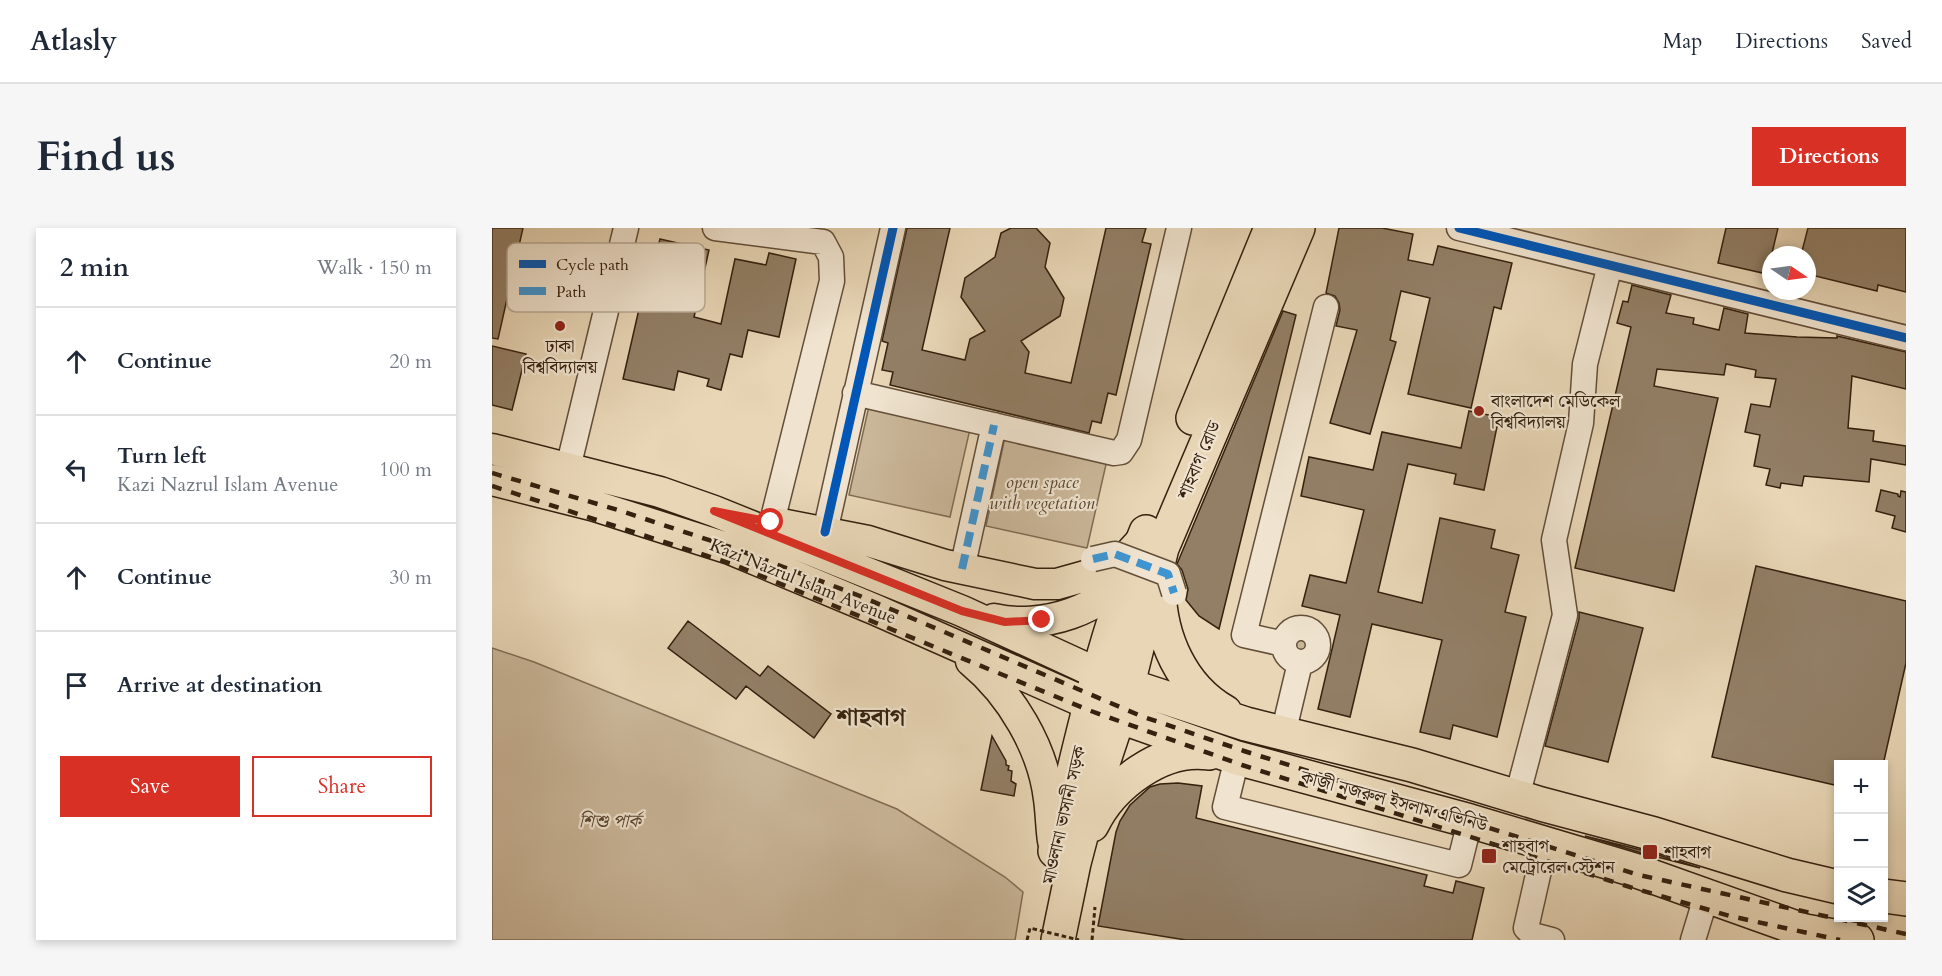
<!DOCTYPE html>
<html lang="en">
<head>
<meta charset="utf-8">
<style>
	body { margin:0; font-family:Cardo,"Noto Serif Bengali",serif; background:#f6f6f7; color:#1f2937 }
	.controls { position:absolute; right:18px; bottom:18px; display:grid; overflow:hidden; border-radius:0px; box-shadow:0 3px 9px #0003 }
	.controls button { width:54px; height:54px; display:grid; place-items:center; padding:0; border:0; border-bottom:2px solid #e0e1e3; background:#fff; color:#1f2937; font:30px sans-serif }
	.compass { position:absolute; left:1270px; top:18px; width:54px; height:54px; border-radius:50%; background:#fff; box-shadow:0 3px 9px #0003; rotate:103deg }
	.stop { position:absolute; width:18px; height:18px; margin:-14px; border:4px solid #d93025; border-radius:50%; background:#fff }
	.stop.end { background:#d93025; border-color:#fff; box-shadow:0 2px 6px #0008 }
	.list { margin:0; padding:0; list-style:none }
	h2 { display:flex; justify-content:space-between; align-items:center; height:78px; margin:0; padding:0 24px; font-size:26px }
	h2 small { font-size:20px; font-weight:400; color:#747a83 }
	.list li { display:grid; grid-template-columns:39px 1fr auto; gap:18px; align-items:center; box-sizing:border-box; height:108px; padding:0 24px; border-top:2px solid #e0e1e3 }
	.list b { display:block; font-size:22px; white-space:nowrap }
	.list p { margin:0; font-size:20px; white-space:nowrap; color:#747a83 }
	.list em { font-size:20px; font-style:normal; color:#747a83 }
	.actions { display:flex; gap:12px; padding:18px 24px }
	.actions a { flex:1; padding:14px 0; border:2px solid #d93025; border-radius:0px; text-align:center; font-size:21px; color:#d93025 }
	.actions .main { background:#d93025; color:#fff }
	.icon { flex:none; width:33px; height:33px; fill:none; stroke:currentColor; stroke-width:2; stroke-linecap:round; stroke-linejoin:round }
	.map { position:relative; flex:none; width:1414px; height:712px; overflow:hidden; border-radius:0px }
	header { display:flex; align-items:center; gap:36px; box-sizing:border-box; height:84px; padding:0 30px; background:#fff; border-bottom:2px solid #e0e1e3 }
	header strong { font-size:28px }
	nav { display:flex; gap:33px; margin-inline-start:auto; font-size:21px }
	.intro { display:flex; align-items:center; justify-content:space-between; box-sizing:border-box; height:144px; padding:0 36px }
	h1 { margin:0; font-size:42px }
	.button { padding:15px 27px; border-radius:0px; background:#d93025; color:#fff; font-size:21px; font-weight:700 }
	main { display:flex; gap:36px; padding:0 36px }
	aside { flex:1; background:#fff; border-radius:0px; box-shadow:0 3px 9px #0003 }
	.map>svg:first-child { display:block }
	.green { fill:#cab79a; stroke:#806c54; stroke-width:1.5 }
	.building { fill:#927f66; stroke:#35210f; stroke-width:1.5 }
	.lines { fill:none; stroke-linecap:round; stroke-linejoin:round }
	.minor-casing { stroke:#624e39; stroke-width:27 }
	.major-casing { stroke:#35210f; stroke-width:33 }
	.highway-casing { stroke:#35210f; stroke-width:36 }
	.path { stroke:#35210f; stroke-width:3; stroke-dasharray:4.5 3; stroke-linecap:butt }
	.minor { stroke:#f0e4d0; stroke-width:24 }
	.major { stroke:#e8d6b6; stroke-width:30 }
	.highway { stroke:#e8d6b6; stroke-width:33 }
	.rail { stroke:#35210f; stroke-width:4.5; stroke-dasharray:10 10; stroke-linecap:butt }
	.minor-bridge-casing { stroke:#624e39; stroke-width:27; stroke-linecap:butt }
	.path-bridge { stroke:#35210f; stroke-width:3; stroke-dasharray:4.5 3; stroke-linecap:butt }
	.minor-bridge { stroke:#f0e4d0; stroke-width:24 }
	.quiet { stroke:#3e95d2; stroke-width:8; stroke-dasharray:15 8; stroke-linecap:butt }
	.cycleway-casing { stroke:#f0e4d0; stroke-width:13 }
	.cycleway { stroke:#0057b8; stroke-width:9 }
	.route { stroke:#d93025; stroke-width:8 }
	.poi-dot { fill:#8f2418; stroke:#f0e4d0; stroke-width:2 }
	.labels { text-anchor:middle; stroke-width:4.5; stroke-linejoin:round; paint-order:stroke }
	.poi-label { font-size:18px; fill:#35210f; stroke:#f0e4d0; text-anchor:start }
	.street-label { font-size:18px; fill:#35210f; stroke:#f0e4d0 }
	.park-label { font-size:18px; font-style:italic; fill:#5a4632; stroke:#f0e4d0 }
	.district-label { font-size:24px; font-weight:bold; fill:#35210f; stroke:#f0e4d0 }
	.key { fill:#f0e4d0; stroke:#b8aa96; stroke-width:1.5 }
	.key-label { font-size:16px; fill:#35210f }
</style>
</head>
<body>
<header>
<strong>Atlasly</strong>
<nav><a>Map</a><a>Directions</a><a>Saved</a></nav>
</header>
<div class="intro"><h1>Find us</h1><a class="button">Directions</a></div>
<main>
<aside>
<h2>2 min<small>Walk · 150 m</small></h2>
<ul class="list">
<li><svg class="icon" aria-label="ahead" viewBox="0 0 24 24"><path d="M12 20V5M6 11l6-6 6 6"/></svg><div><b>Continue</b></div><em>20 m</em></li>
<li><svg class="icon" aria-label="left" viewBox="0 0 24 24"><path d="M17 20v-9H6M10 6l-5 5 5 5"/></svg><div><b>Turn left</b><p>Kazi Nazrul Islam Avenue</p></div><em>100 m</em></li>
<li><svg class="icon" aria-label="ahead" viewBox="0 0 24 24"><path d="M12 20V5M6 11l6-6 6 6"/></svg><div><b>Continue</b></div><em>30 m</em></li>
<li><svg class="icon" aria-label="arrive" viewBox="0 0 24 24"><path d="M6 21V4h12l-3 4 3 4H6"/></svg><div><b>Arrive at destination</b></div></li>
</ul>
<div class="actions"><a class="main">Save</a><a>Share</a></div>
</aside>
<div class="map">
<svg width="1414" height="712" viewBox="0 0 1414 712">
	<rect width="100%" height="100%" fill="#e8d6b6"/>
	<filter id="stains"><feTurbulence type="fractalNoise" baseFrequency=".00333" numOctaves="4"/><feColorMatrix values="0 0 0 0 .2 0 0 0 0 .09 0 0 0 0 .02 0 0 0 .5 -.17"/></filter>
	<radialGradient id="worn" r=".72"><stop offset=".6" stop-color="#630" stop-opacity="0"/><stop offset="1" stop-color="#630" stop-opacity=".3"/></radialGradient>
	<path class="green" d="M377,178L478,201L458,289L357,267Z
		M513,209L615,232L595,320L494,298Z
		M801 417a9 9 0 1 1 18 0a9 9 0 1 1-18 0Z
		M0,420L42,434L405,581L513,649L531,664L523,712H0Z"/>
	<path class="building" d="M0,0H31L6,111L0,110Z
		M415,0H458L430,122L473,132L478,111L493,103L469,69L473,50L503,29L509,5L519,0H544L558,15L553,39L572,70L568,88L529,113L537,124L533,145L579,155L614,0H654L650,14L659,16L624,167L616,165L609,195L600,193L597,205L398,157L401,144L390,142L396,115L390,113Z
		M847,0H890L921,6L916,32L941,37L946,18L1020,35L1009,81L1002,79L979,180L916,166L938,70L909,63L898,112L904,114L878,206L838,195L865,102L844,98L848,82L847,75L843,68L834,65Z
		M1234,0H1286L1275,46L1226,35Z
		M1316,0H1414V64L1386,57L1385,63L1315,46V27H1309Z
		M168,11L217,22L202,89L229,96L243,31L274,37L277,25L304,31L287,109L256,102L250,129L238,126L229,162L215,158L217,151L186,143L182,162L131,151L150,68L154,69Z
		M1140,57L1179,67L1174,85L1202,90L1201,96L1227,102L1232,80L1256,86L1253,105L1305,109L1345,110V108L1414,124V161L1360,148L1356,200L1382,203L1381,213L1414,218V237L1379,231L1377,254L1312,248L1310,258L1289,255L1288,260L1274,257L1278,241L1262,238L1268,207L1253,204L1259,176L1278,179L1284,151L1263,149L1264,142L1234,136L1232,147L1165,141L1162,158L1226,170L1182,363L1083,340L1139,99L1125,95L1131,73L1136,74Z
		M791,83L804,87L727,401L707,388L694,372L696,361L690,342L685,336Z
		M0,118L34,126L20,182L0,177Z
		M977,183L1007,189L992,262L962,256L964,246L916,236L886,364L930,375L948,290L1003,302L999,320L1027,327L1013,384L1034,389L1005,509L961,497L958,511L928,504L950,412L880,396L858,489L826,481L848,387L810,378L818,347L854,355L872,282L809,268L817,229L881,242L890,204L969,220Z
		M1389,262L1406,266V268L1408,269L1409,263L1414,264V304L1400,300L1403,288L1384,283Z
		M1264,338L1414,373V435L1391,537H1347V558L1220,529Z
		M1087,384L1151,400L1116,534L1053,518L1087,391Z
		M196,393L268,448L276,438L339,486L322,510L254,458L244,471L176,420Z
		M500,508L514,533V537L517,538L516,542L520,543L519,553L524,556L522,568L489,562Z
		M686,555L710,558L704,590L935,647L932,658L961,665L964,653L992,660L980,712H694L606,698L624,604L628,593L638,577L658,559L668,556Z
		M1093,608L1157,624L1208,640L1150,625Z"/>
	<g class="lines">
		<g class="minor-casing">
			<path id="minor" d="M223,0L331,14L339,29L340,53L280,294
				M967,0L1414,110
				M363,165L622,225L629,224L637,212L687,0
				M76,240L134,0
				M333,304L401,0
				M470,341L502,197
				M792 417a17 17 0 1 1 34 0a17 17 0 1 1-34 0Z
				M792,416L752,407L834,79
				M791,506L808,435
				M745,530L733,579L967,637L978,593
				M1025,569L1073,387L1062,312L1089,195L1093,136L1118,37
				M1053,616L1034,700L1041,707L1060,712
				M1201,712L1215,666"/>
		</g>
		<g class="major-casing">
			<path id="major" d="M0,221L168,264L222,283L470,383L620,452
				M0,252L103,278L238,321L384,382L612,483
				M289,296L376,313L453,337L543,356H565L615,342L629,335L651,311
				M502,391C547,402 616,383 638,339
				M479,433C519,466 551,520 557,571C559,585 559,599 561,613"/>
		</g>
		<g class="highway-casing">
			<path id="highway" d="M701,190L779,0
				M667,361C668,409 689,459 733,484
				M620,452L754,496L920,537L1049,576L1162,606L1295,647L1346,659
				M612,483L745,530L978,593L1142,642L1313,703L1365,712
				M600,597C619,557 670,518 717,525
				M563,623C588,516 612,406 654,304
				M1392,668L1414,671
				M566,712L582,635L598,574L632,472L670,320L806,0"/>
		</g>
		<path class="path" d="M600,712L603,679"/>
		<use href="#minor" class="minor"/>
		<use href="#major" class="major"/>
		<use href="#highway" class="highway"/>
		<path class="rail" d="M0,245L126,282L244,321L368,368L649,488L752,523L1147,647L1414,706
			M0,258L240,336L599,483L750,537L1141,660L1238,688L1348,712"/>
		<g class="minor-bridge-casing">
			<path id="minor-bridge" d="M601,331L623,326L676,346L682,365"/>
		</g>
		<path class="path-bridge" d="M535,712L538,700L587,712"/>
		<use href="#minor-bridge" class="minor-bridge"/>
		<path class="quiet" d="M601,331L623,326L676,346L682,365
			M470,341L502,197"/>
		<g class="cycleway-casing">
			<path id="cycleway" d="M967,0L1414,110
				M333,304L401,0"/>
		</g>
		<use href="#cycleway" class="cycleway"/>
	</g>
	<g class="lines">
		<path class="route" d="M279,294L222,283L470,383L513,394L550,392"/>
	</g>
	<g class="poi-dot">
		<circle cx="68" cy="98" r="6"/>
		<circle cx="987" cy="183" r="6"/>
		<rect x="1150" y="616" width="16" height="16" rx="3"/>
		<rect x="989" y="620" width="16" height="16" rx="3"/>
	</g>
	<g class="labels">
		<g class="poi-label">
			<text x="68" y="124" text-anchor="middle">ঢাকা<tspan x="68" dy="21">বিশ্ববিদ্যালয়</tspan></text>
			<text x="999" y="179">বাংলাদেশ মেডিকেল<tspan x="999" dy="21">বিশ্ববিদ্যালয়</tspan></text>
			<text x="1010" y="624">শাহবাগ<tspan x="1010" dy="21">মেট্রোরেল স্টেশন</tspan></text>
			<text x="1172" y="630">শাহবাগ</text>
		</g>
		<g class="street-label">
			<text transform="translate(707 232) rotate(-67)" y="6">শাহবাগ রোড</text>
			<text transform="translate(311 353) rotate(22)" y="6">Kazi Nazrul Islam Avenue</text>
			<text transform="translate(902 573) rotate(15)" y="6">কাজী নজরুল ইসলাম এভিনিউ</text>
			<text transform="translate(572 587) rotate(-77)" y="6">মাওলানা ভাসানী সড়ক</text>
		</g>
		<g class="park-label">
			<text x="550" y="260">open space<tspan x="550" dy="21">with vegetation</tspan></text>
			<text x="118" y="599">শিশু পার্ক</text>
		</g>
		<g class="district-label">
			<text x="379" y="497">শাহবাগ</text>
		</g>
	</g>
	<rect x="15" y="15" width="198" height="69" rx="9" class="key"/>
	<rect x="27" y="32" width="27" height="8" fill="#0057b8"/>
	<rect x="27" y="59" width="27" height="8" fill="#3e95d2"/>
	<g class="key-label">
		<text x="64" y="42">Cycle path</text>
		<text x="64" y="69">Path</text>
	</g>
	<rect width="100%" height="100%" filter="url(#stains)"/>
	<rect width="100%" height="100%" fill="url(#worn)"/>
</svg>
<div class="controls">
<button>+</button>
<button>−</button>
<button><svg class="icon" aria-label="layers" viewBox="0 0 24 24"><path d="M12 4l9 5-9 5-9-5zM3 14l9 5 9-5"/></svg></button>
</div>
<svg class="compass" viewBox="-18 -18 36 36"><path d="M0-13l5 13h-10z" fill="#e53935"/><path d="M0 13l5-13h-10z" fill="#747a83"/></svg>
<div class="stop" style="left:279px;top:294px"></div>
<div class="stop end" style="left:550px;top:392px"></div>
</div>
</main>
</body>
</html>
